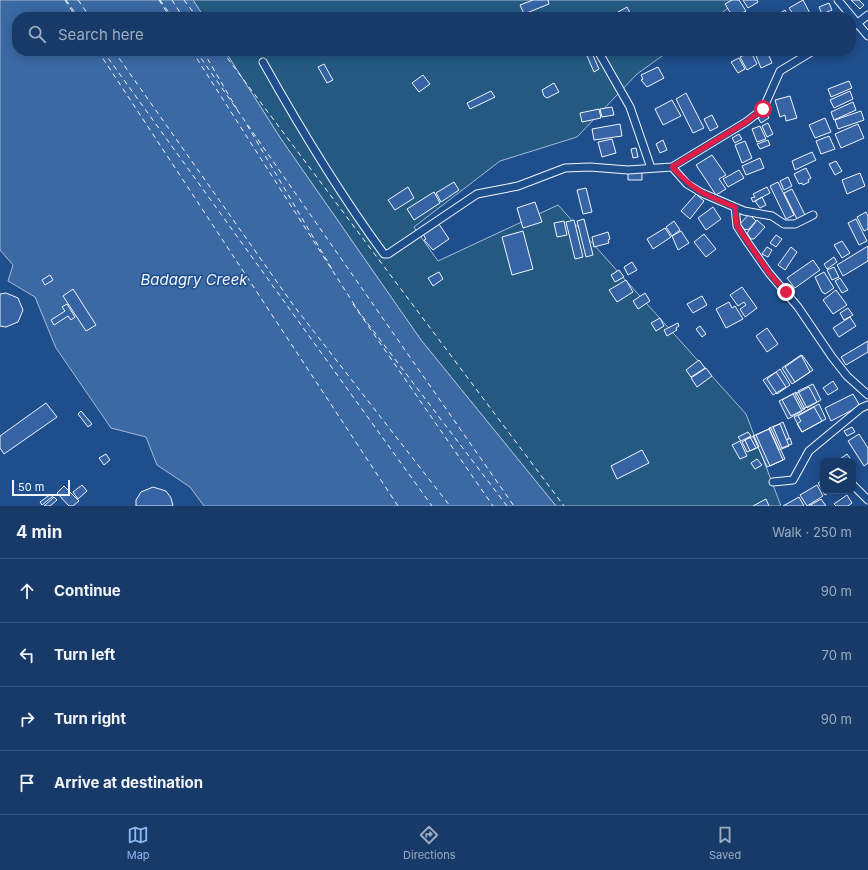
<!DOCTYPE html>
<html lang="en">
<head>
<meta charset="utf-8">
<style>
	body { margin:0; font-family:Inter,sans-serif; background:#20416f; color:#f1f3f6 }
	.controls { position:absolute; right:12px; bottom:12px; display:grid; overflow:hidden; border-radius:8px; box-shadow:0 2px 10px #0003 }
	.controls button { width:36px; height:36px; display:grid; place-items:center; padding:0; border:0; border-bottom:1px solid #36547d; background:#173a69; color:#f1f3f6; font:20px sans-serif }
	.scale { position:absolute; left:12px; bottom:10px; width:58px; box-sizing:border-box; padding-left:4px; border:2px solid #f2f6ff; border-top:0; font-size:11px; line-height:14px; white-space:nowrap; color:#f2f6ff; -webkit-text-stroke:3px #1f4e8c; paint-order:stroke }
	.stop { position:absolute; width:12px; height:12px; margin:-9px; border:3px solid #e11d48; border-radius:50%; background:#fff }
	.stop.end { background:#e11d48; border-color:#fff; box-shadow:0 1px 4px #0008 }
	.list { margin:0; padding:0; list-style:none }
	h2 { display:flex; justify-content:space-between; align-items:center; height:52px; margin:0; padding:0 16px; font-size:17px }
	h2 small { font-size:13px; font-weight:400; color:#9eadc0 }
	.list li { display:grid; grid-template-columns:26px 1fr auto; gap:12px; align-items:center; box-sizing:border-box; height:64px; padding:0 16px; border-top:1px solid #36547d }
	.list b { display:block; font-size:15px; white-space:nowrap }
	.list em { font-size:13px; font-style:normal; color:#9eadc0 }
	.icon { flex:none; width:22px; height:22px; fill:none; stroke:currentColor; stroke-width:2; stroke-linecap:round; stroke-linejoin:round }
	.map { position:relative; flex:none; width:868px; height:506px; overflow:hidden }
	.search { position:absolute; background:#173a69; box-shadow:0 2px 10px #0003; left:12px; right:12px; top:12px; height:44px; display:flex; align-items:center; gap:10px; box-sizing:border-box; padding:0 14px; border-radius:16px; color:#9eadc0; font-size:15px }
	.sheet { height:308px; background:#173a69 }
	nav { display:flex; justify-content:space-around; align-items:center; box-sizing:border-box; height:56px; border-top:1px solid #36547d; background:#173a69; font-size:11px; color:#9eadc0 }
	nav a { display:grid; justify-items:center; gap:2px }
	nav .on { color:#90b9f0 }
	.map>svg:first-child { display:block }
	.green { fill:#245a82; stroke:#a8bbd7 }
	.water { fill:#3b69a3; stroke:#a8bbd7 }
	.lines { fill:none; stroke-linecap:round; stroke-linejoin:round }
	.ferry { stroke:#f2f6ff; stroke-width:1; stroke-dasharray:5 4; stroke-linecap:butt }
	.building { fill:#3563a3; stroke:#f2f6ff }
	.minor-casing { stroke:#f2f6ff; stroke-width:9 }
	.minor { stroke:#1f4e8c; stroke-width:7 }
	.route { stroke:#e11d48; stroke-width:5 }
	.labels { text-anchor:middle; stroke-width:3; stroke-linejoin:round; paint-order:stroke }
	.water-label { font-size:15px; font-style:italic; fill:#f2f6ff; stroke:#1f4e8c }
</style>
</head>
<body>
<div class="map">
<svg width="868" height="506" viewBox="0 0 868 506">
	<rect width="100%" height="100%" fill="#1f4e8c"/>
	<path class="green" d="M193,0H739L716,17H204Z
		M225,51H669L637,74L577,137L500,161L414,227L438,261L558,205L746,414L781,506H556L421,340L281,139Z"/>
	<path class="water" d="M0,0H193L204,17H17V51H225L281,139L421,340L556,506H204L190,487L157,465L146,437L111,428L56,348L35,297L8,281L13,265L0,250Z"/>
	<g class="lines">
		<path class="ferry" d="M65,0L76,17
			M66,0L78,17
			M78,0L90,17
			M159,0L170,17
			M160,0L172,17
			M172,0L183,17
			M184,0L197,17
			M98,51L398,506
			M103,51L432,506
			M114,51L294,306L450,506
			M192,51L359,312L507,506
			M196,51L514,506
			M203,51L238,111
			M222,51L564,506
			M247,125L332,269
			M353,304L493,506"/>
	</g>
	<path class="building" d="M533,0H548L549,4L524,14L520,5Z
		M732,0H739L746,11L733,17L725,4Z
		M743,0H757L758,2L748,8Z
		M803,0L812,17H795L789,8Z
		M851,0H859L864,5L860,9Z
		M829,3L832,10L822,14L819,7Z
		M627,7L632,17H621L618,12Z
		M785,10L789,17H774Z
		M754,51H767L772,63L761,68Z
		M751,52L757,64L747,70L740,57Z
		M592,53L599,69L594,72L587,56Z
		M739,58L745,69L738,73L731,62Z
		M324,64L333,80L327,83L318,67Z
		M658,67L664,78L647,87L641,80L643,79L641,75Z
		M423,75L430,84L419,92L412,83Z
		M849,81L852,88L831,97L828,89Z
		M554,83L559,92L547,98L544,96L542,90Z
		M491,91L495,97L470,109L467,103Z
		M850,91L853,99L834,108L830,100Z
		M686,93L704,128L693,133L676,99Z
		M790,96L797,118L786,121L785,115L780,117L775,100Z
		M672,100L681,116L663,125L655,109Z
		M853,102L856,110L834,120L831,112Z
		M612,107L614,115L602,117L600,109Z
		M599,109L601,118L582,122L580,113Z
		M861,111L864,120L838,129L835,120Z
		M766,113L769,118L761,123L758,118Z
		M712,115L718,127L710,131L704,119Z
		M825,118L831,132L815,138L809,125Z
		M768,123L773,134L767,137L762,126Z
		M620,124L622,136L594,140L592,129Z
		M858,124L864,138L841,148L835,134Z
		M760,126L766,139L757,142L752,129Z
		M739,134L742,139L735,143L732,138Z
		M829,136L835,149L821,154L816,141Z
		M612,139L616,153L602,157L598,142Z
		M663,140L667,150L660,153L656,144Z
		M768,140L770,145L760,149L757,144Z
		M745,141L752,158L742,163L735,145Z
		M636,148L638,157L633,158L631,149Z
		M812,152L816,160L795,170L792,161Z
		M712,155L726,175L719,179L726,189L716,195L696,165Z
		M760,158L764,168L746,175L742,166Z
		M836,161L842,171L835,175L829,164Z
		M806,168L811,178L808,180L809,182L803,185L802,183L799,184L794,174Z
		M739,170L744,178L728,187L723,179Z
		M628,172H642V180H628Z
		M860,173L865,186L847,194L842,180Z
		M788,177L792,186L784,190L780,181Z
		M454,182L459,190L441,202L436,193Z
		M778,182L794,215L786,219L770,186Z
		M408,187L414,198L395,210L388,200Z
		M767,187L770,193L753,202L751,198L755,197L753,194Z
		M586,188L592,212L583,214L577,190Z
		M792,189L805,215L797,219L784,193Z
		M434,192L440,203L414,220L407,209Z
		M696,194L704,201L690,219L681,211Z
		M762,197L766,205L760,208L755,201Z
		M535,202L542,222L523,228L517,208Z
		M713,207L721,219L706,230L698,218Z
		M866,212L868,216V229L864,231L857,217Z
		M749,214L756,221L748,230L746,229L745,230L740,224Z
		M584,219L593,255L586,257L577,221Z
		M856,219L867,241L859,245L848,223Z
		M574,220L583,257L575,259L566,222Z
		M757,220L765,227L754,239H751L747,233Z
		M564,221L567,235L557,237L554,223Z
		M674,221L680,230L672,236L666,227Z
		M439,224L449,239L433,250L424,240L426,239L423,234Z
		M665,228L671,237L653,249L647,239Z
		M523,231L533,269L512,275L502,237Z
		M681,231L689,243L678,250L672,236Z
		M608,232L610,239L608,240L609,243L594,247L592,237Z
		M704,234L716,249L706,257L694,242Z
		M776,235L782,239L776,247L770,243Z
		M842,241L850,253L842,258L834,245Z
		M868,246V261L843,276L837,265Z
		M767,247L772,250L768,257L762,254Z
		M791,247L797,252L785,270L778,265Z
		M834,257L837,262L827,269L824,264Z
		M813,260L820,270L795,288L787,278Z
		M632,262L637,270L628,275L624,267Z
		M834,267L839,277L832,280L827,270Z
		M619,270L624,277L615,282L611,275Z
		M439,272L443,279L433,286L428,278Z
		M824,272L834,288L825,294L822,292L815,277Z
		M50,275L53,280L45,285L42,280Z
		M840,278L848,290L842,293L835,281Z
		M626,280L633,292L617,302L609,290Z
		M742,287L757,308L745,317L740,309L746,305L744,302L738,306L730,295Z
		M73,289L96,325L86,331L63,296Z
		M836,290L847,305L833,314L823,300Z
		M6,293L18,298L23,310L18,322L6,327L0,326V294Z
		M645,293L650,301L638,309L633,301Z
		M702,296L707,305L693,313L687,304Z
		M729,302L732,308L735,306L743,319L726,328L716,309Z
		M67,304L75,317L71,320L68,316L54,325L51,320L65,311L62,307Z
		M848,308L853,315L844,320L840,313Z
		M850,317L856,326L839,337L833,328Z
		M660,318L664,326L656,331L651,323Z
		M678,323L679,326L676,328L677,330L667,336L664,330Z
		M700,326L706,334L702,337L696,329Z
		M767,328L778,344L767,352L756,336Z
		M868,341V352L846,365L841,357Z
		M801,355L810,372L792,384L782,368Z
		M802,355L813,370L795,382L785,367Z
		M699,360L705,368L691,377L686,370Z
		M706,368L712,376L697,387L691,378Z
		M780,369L790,385L777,394L767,379Z
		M776,372L786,387L773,395L763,380Z
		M833,381L838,389L828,395L823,388Z
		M813,384L821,400L807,408L798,391Z
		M809,387L817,402L803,409L795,394Z
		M796,392L805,409L791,416L782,400Z
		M793,394L802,411L788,419L779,401Z
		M853,394L860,406L831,421L825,408Z
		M46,403L57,417L4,454L0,448V436Z
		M819,404L826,419L802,432L794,417Z
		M814,407L822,421L802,432L797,424L801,421L798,416Z
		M81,411L92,424L88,427L78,414Z
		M783,422L789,437L787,440L790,438L792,444L782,448L773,427Z
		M780,424L789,446L779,450L769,428Z
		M852,427L855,432L847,436L844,431Z
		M771,428L785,459L770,466L756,435Z
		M769,429L783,460L767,467L753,436Z
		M748,432L751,436L741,441L738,437Z
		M859,434L868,448V463L864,466L848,441Z
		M754,436L759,447L750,451L745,440Z
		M750,437L756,448L747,452L742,442Z
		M740,441L747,456L740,459L732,445Z
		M642,450L649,463L617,479L611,466Z
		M106,454L110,460L104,465L99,458Z
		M847,454L852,461H841L840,459Z
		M757,459L762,465L755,469L751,463Z
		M823,480V491H832L825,495L818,483Z
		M82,485L87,491L78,499L73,492Z
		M817,485L823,496L807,506L800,495Z
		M64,486L79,501L73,506H69L57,493Z
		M153,487L166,491L171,498L173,506H136V500L141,492Z
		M51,494L53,496L42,505L40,502Z
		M847,495L852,503L848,506H836L834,504Z
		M54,497L57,500L50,506H44Z
		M799,497L804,506H783Z
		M766,499L769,506H753Z
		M821,499L826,506H809Z"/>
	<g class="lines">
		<g class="minor-casing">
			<path id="minor" d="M838,0L868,36
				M851,28L868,15
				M598,51L630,107L651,168
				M263,62C300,128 339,193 384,254H388L477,194L518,186L565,168L590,167L628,170L672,167L746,122L763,109L780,71L813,51
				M672,167L687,184L702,193L744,211L772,216L784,224H795L813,215
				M735,207L737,226L748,243L769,273L798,307L832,357L847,376L868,395
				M773,482L793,480L809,451L861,408L868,405
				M853,485L868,500"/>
		</g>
		<use href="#minor" class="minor"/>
	</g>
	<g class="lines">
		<path class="route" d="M763,109L746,122L672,167C694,191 705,195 735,207L737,226L769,273L786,292"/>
	</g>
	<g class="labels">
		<g class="water-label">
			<text x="194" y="285">Badagry Creek</text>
		</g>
	</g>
</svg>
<div class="controls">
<button><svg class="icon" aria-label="layers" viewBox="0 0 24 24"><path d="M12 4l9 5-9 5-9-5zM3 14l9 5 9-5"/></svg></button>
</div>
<div class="scale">50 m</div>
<div class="stop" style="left:763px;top:109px"></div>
<div class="stop end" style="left:786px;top:292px"></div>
<div class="search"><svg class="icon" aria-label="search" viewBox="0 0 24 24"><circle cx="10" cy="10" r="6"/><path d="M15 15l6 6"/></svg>Search here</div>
</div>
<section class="sheet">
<h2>4 min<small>Walk · 250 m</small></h2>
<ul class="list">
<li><svg class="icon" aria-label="ahead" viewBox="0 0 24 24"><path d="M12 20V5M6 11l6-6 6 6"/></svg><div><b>Continue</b></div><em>90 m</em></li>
<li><svg class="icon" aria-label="left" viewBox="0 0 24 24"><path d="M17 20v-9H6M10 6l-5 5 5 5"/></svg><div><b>Turn left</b></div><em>70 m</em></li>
<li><svg class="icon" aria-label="right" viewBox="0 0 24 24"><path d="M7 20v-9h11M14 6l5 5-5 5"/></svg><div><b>Turn right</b></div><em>90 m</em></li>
<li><svg class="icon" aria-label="arrive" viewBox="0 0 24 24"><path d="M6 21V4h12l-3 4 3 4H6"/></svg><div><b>Arrive at destination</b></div></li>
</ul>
</section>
<nav>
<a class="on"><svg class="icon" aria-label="map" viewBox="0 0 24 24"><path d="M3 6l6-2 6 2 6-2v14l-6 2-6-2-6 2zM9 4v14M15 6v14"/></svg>Map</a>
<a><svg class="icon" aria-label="directions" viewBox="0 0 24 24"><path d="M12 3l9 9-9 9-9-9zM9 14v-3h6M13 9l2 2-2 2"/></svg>Directions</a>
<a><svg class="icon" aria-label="saved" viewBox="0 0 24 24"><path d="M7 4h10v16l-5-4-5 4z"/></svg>Saved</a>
</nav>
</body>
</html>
